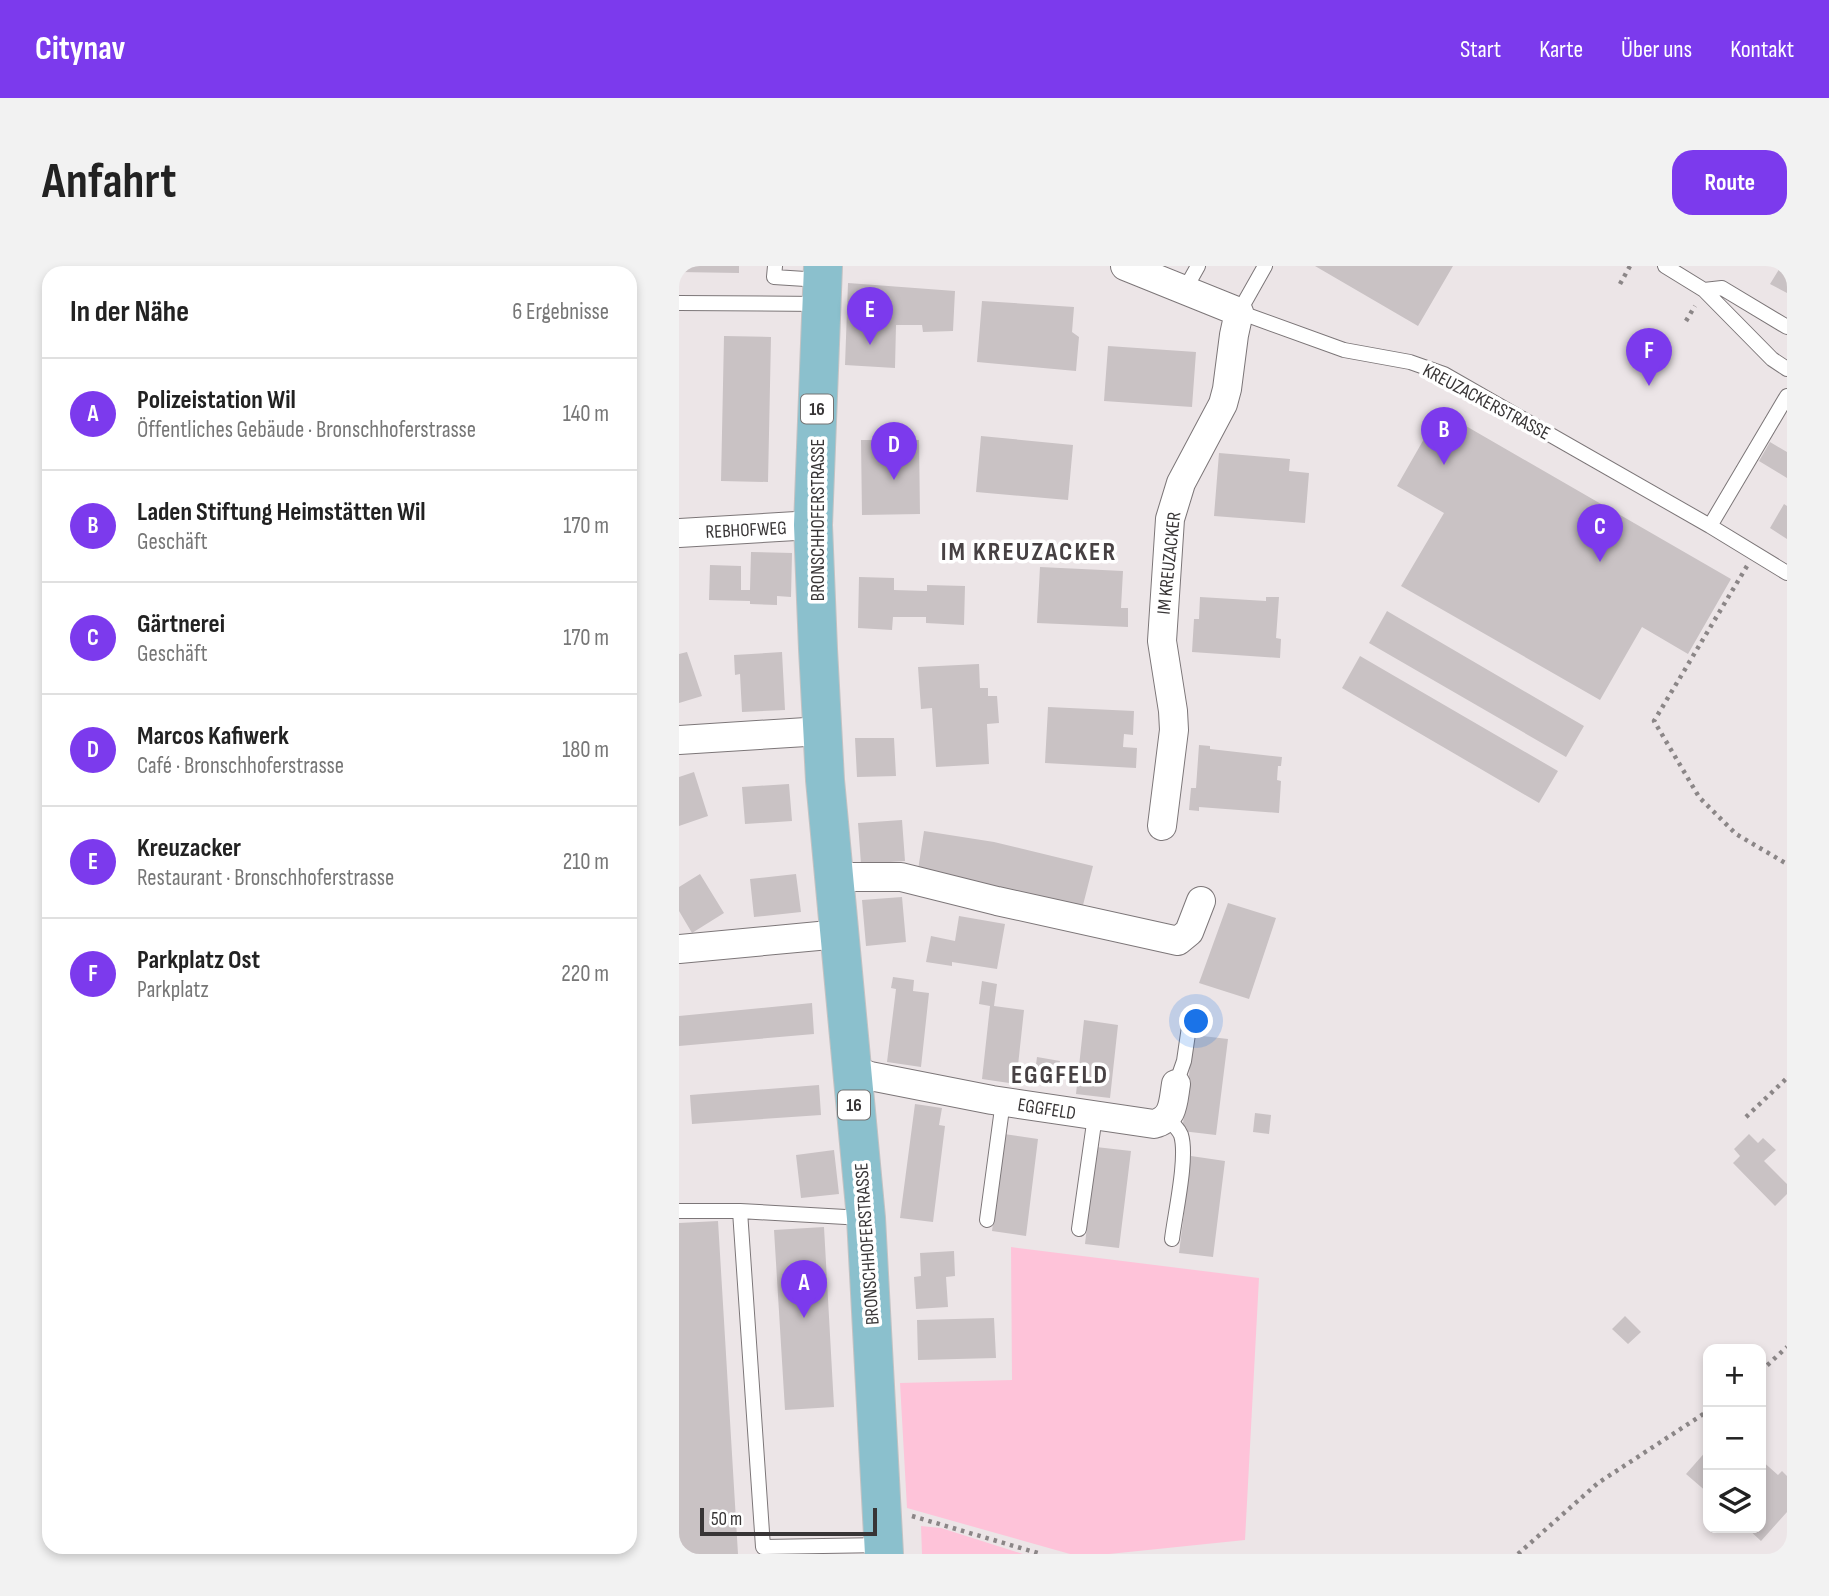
<!DOCTYPE html>
<html lang="de">
<head>
<meta charset="utf-8">
<style>
	body { margin:0; font-family:"Sofia Sans Condensed",sans-serif; background:#f2f2f2; color:#222 }
	.controls { position:absolute; right:21px; bottom:21px; display:grid; overflow:hidden; border-radius:14px; box-shadow:0 4px 10px #0003 }
	.controls button { width:63px; height:63px; display:grid; place-items:center; padding:0; border:0; border-bottom:2px solid #e0e0e0; background:#fff; color:#222; font:35px sans-serif }
	.scale { position:absolute; left:21px; bottom:18px; width:177px; box-sizing:border-box; padding-left:7px; border:4px solid #383536; border-top:0; font-size:19px; line-height:24px; white-space:nowrap; color:#383536; -webkit-text-stroke:5px #fff; paint-order:stroke }
	.you { position:absolute; left:518px; top:756px; width:24px; height:24px; margin:-18px; border:5px solid #fff; border-radius:50%; background:#1a73e8; box-shadow:0 0 0 10px #1a73e833 }
	.badge { display:grid; place-items:center; width:46px; height:46px; border-radius:50%; background:#7c3aed; color:#fff; font-size:23px; font-weight:700 }
	.pin { position:absolute; translate:-50% -58px; filter:drop-shadow(0 2px 4px #0008) }
	.pin::after { content:''; position:absolute; top:37px; width:24px; height:21px; background:inherit; clip-path:polygon(0 0,100% 0,50% 100%) }
	.list { margin:0; padding:0; list-style:none }
	h2 { display:flex; justify-content:space-between; align-items:center; height:91px; margin:0; padding:0 28px; font-size:30px }
	h2 small { font-size:23px; font-weight:400; color:#767676 }
	.list li { display:grid; grid-template-columns:46px 1fr auto; gap:21px; align-items:center; box-sizing:border-box; height:112px; padding:0 28px; border-top:2px solid #e0e0e0 }
	.list b { display:block; font-size:26px; white-space:nowrap }
	.list p { margin:0; font-size:23px; white-space:nowrap; color:#767676 }
	.list em { font-size:23px; font-style:normal; color:#767676 }
	.icon { flex:none; width:38px; height:38px; fill:none; stroke:currentColor; stroke-width:2; stroke-linecap:round; stroke-linejoin:round }
	.map { position:relative; flex:none; width:1108px; height:1288px; overflow:hidden; border-radius:21px }
	header { display:flex; align-items:center; gap:42px; box-sizing:border-box; height:98px; padding:0 35px; background:#7c3aed; color:#fff }
	header strong { font-size:33px }
	nav { display:flex; gap:38px; margin-inline-start:auto; font-size:24px }
	.intro { display:flex; align-items:center; justify-content:space-between; box-sizing:border-box; height:168px; padding:0 42px }
	h1 { margin:0; font-size:49px }
	.button { padding:18px 32px; border-radius:21px; background:#7c3aed; color:#fff; font-size:24px; font-weight:700 }
	main { display:flex; gap:42px; padding:0 42px }
	aside { flex:1; background:#fff; border-radius:21px; box-shadow:0 4px 10px #0003 }
	.map>svg:first-child { display:block }
	.green { fill:#fec3d9 }
	.building { fill:#c9c2c4 }
	.lines { fill:none; stroke-linecap:round; stroke-linejoin:round }
	.lane-casing { stroke:#7c7678; stroke-width:16 }
	.street-casing { stroke:#7c7678; stroke-width:30 }
	.primary-casing { stroke:#c3c2c3; stroke-width:40 }
	.path { stroke:#8b8687; stroke-width:4.5; stroke-dasharray:3.5 5; stroke-linecap:butt }
	.lane { stroke:#fff; stroke-width:14 }
	.street { stroke:#fff; stroke-width:28 }
	.primary { stroke:#8bc0cd; stroke-width:38 }
	.labels { text-anchor:middle; stroke-width:7; stroke-linejoin:round; paint-order:stroke }
	.shield { fill:#fff; stroke:#747272; stroke-width:2 }
	.shield-label { font-size:18px; font-weight:bold; fill:#383536 }
	.street-label { font-size:19px; fill:#383536; stroke:#fff }
	.district-label { font-size:26px; font-weight:bold; letter-spacing:2px; fill:#474143; stroke:#fff }
</style>
</head>
<body>
<header>
<strong>Citynav</strong>
<nav><a>Start</a><a>Karte</a><a>Über uns</a><a>Kontakt</a></nav>
</header>
<div class="intro"><h1>Anfahrt</h1><a class="button">Route</a></div>
<main>
<aside>
<h2>In der Nähe<small>6 Ergebnisse</small></h2>
<ul class="list">
<li><span class="badge">A</span><div><b>Polizeistation Wil</b><p>Öffentliches Gebäude · Bronschhoferstrasse</p></div><em>140 m</em></li>
<li><span class="badge">B</span><div><b>Laden Stiftung Heimstätten Wil</b><p>Geschäft</p></div><em>170 m</em></li>
<li><span class="badge">C</span><div><b>Gärtnerei</b><p>Geschäft</p></div><em>170 m</em></li>
<li><span class="badge">D</span><div><b>Marcos Kafiwerk</b><p>Café · Bronschhoferstrasse</p></div><em>180 m</em></li>
<li><span class="badge">E</span><div><b>Kreuzacker</b><p>Restaurant · Bronschhoferstrasse</p></div><em>210 m</em></li>
<li><span class="badge">F</span><div><b>Parkplatz Ost</b><p>Parkplatz</p></div><em>220 m</em></li>
</ul>
</aside>
<div class="map">
<svg width="1108" height="1288" viewBox="0 0 1108 1288">
	<rect width="100%" height="100%" fill="#ece5e7"/>
	<path class="green" d="M332,981L580,1012L566,1274L430,1288H391L228,1242L221,1117L333,1114Z
		M242,1260L262,1262L344,1288H243Z"/>
	<path class="building" d="M0,0H60V7L0,6Z
		M636,0H774L739,60Z
		M1102,0H1108V27L1091,18Z
		M169,17L276,25L274,65L244,66L243,59H217L216,102L166,99Z
		M303,35L395,41L393,66L400,71L397,105L298,96Z
		M45,70L92,71L89,216L42,215Z
		M429,80L517,86L513,141L425,135Z
		M761,145L1052,313L1009,388L963,361L921,434L722,320L765,247L718,220Z
		M302,170L394,179L389,234L297,226Z
		M182,174H240L241,248L183,249Z
		M1091,176L1108,186V212L1080,195Z
		M540,187L611,193L610,205L630,207L626,257L535,250Z
		M1105,238L1108,240V273L1091,262Z
		M72,286L113,287L112,331L98,330V339L71,338V335L30,334L31,299L62,300V324H71Z
		M361,301L444,305L442,342H449V361L358,357Z
		M180,311L215,312V324L248,325V319L286,320L285,359L247,357V351H214L213,364L179,362Z
		M521,331L587,335V331H600L597,372L602,373L601,392L513,386L515,353H520Z
		M708,345L905,460L887,491L690,377Z
		M8,386L23,430L0,437V388Z
		M103,386L106,444L63,446L61,408L56,409L55,389Z
		M681,390L879,505L860,537L663,422Z
		M300,398L301,422H309V430H318L320,457L308,458L310,498L257,501L253,442L242,443L239,401Z
		M369,441L455,445L454,469L445,468L444,481L458,482L457,502L366,497Z
		M176,472H215L217,510L178,511Z
		M520,479L531,480V483L603,491L602,500H599L598,514L602,515L600,547L520,541V545L510,544L512,522H517Z
		M15,506L29,550L0,560V511Z
		M110,518L113,555L66,558L63,521Z
		M223,554L226,595L182,598L179,557Z
		M245,565L315,576L414,600L403,643L239,604Z
		M21,608L45,647L13,667L0,645V621Z
		M117,608L122,646L75,651L71,613Z
		M223,631L227,676L187,680L183,634Z
		M549,637L597,652L570,733L520,717Z
		M280,650L326,658L318,703L273,696V700L247,696L252,670L276,675Z
		M214,711L235,714L234,725L250,727L242,801L208,796L217,723L212,722Z
		M303,715L318,718L315,740L345,744L337,818L303,813L311,740L300,738Z
		M133,737L135,768L0,780V750Z
		M405,754L439,759L431,832L397,828Z
		M515,769L549,773L537,869L503,865Z
		M358,791L381,795L377,817L355,814Z
		M140,819L142,849L13,858L11,829Z
		M236,838L263,842L260,859L266,860L254,956L221,952Z
		M576,847L592,849L590,868L574,866Z
		M325,868L359,873L347,970L313,965Z
		M1070,868L1079,877L1084,872L1097,884L1085,895L1108,918V928L1096,940L1054,897L1061,890L1055,883Z
		M417,881L452,885L440,982L406,978Z
		M155,884L160,928L122,932L117,889Z
		M512,890L546,895L534,991L500,987Z
		M39,955L59,1288H0V957Z
		M145,961L155,1141L106,1144L95,964Z
		M275,985L276,1010L267,1011L269,1041L237,1043L235,1011L242,1010L241,987Z
		M946,1050L962,1066L949,1078L933,1063Z
		M315,1052L317,1092L239,1094L238,1054Z
		M1029,1183V1227L1007,1208Z
		M1082,1194L1099,1209L1103,1205L1108,1210V1246L1082,1275L1068,1262H1082Z"/>
	<g class="lines">
		<g class="lane-casing">
			<path id="lane" d="M96,0L95,11L142,14
				M586,0L560,46L665,84L731,96L765,108L1031,260L1108,307
				M986,0L1025,24L1093,93L1108,103
				M1025,24L1043,22L1108,61
				M505,25L519,0
				M0,37L142,38
				M1031,260L1108,130
				M497,818L505,795L511,754
				M488,853C494,858 499,862 502,869C509,891 496,948 493,973
				M0,945H61L184,952
				M61,945L84,1281L204,1279
				M308,954L324,835
				M400,963L416,850"/>
		</g>
		<g class="street-casing">
			<path id="street" d="M446,0L560,46L555,69L548,123L544,138L502,217L491,253L483,375L494,445L495,464L483,560
				M0,267L134,259
				M0,474L143,465
				M155,611H222L318,635L499,675L510,666L522,635
				M0,683L161,668
				M172,803L191,810L313,834L475,858C495,853 494,836 497,818"/>
		</g>
		<g class="primary-casing">
			<path id="primary" d="M144,0L134,259L139,383L146,514L187,952L205,1288"/>
		</g>
		<path class="path" d="M941,18L951,0
			M1007,55L1016,40
			M1068,300L975,455L1020,531L1057,568L1108,598
			M1067,851L1108,812
			M1082,1105L1108,1081
			M233,1250L362,1288
			M839,1288L919,1217L1029,1145"/>
		<use href="#lane" class="lane"/>
		<use href="#street" class="street"/>
		<use href="#primary" class="primary"/>
	</g>
	<g class="labels">
		<g class="shield">
			<rect x="122" y="128.5" width="32" height="29" rx="5"/>
			<rect x="159" y="824.5" width="32" height="29" rx="5"/>
		</g>
		<g class="shield-label">
			<text x="138" y="149">16</text>
			<text x="175" y="845">16</text>
		</g>
		<g class="street-label">
			<text transform="translate(808 135) rotate(28)" y="7">KREUZACKERSTRASSE</text>
			<text transform="translate(138 254) rotate(-90)" y="7">BRONSCHHOFERSTRASSE</text>
			<text transform="translate(67 263) rotate(-3)" y="7">REBHOFWEG</text>
			<text transform="translate(489 297) rotate(-84)" y="7">IM KREUZACKER</text>
			<text transform="translate(368 842) rotate(9)" y="7">EGGFELD</text>
			<text transform="translate(187 978) rotate(-94)" y="7">BRONSCHHOFERSTRASSE</text>
		</g>
		<g class="district-label">
			<text x="350" y="294">IM KREUZACKER</text>
			<text x="381" y="817">EGGFELD</text>
		</g>
	</g>
</svg>
<div class="controls">
<button>+</button>
<button>−</button>
<button><svg class="icon" aria-label="layers" viewBox="0 0 24 24"><path d="M12 4l9 5-9 5-9-5zM3 14l9 5 9-5"/></svg></button>
</div>
<div class="scale">50 m</div>
<div class="you"></div>
<div class="pin badge" style="left:125px;top:1052px">A</div>
<div class="pin badge" style="left:765px;top:199px">B</div>
<div class="pin badge" style="left:921px;top:296px">C</div>
<div class="pin badge" style="left:215px;top:214px">D</div>
<div class="pin badge" style="left:191px;top:79px">E</div>
<div class="pin badge" style="left:970px;top:120px">F</div>
</div>
</main>
</body>
</html>
